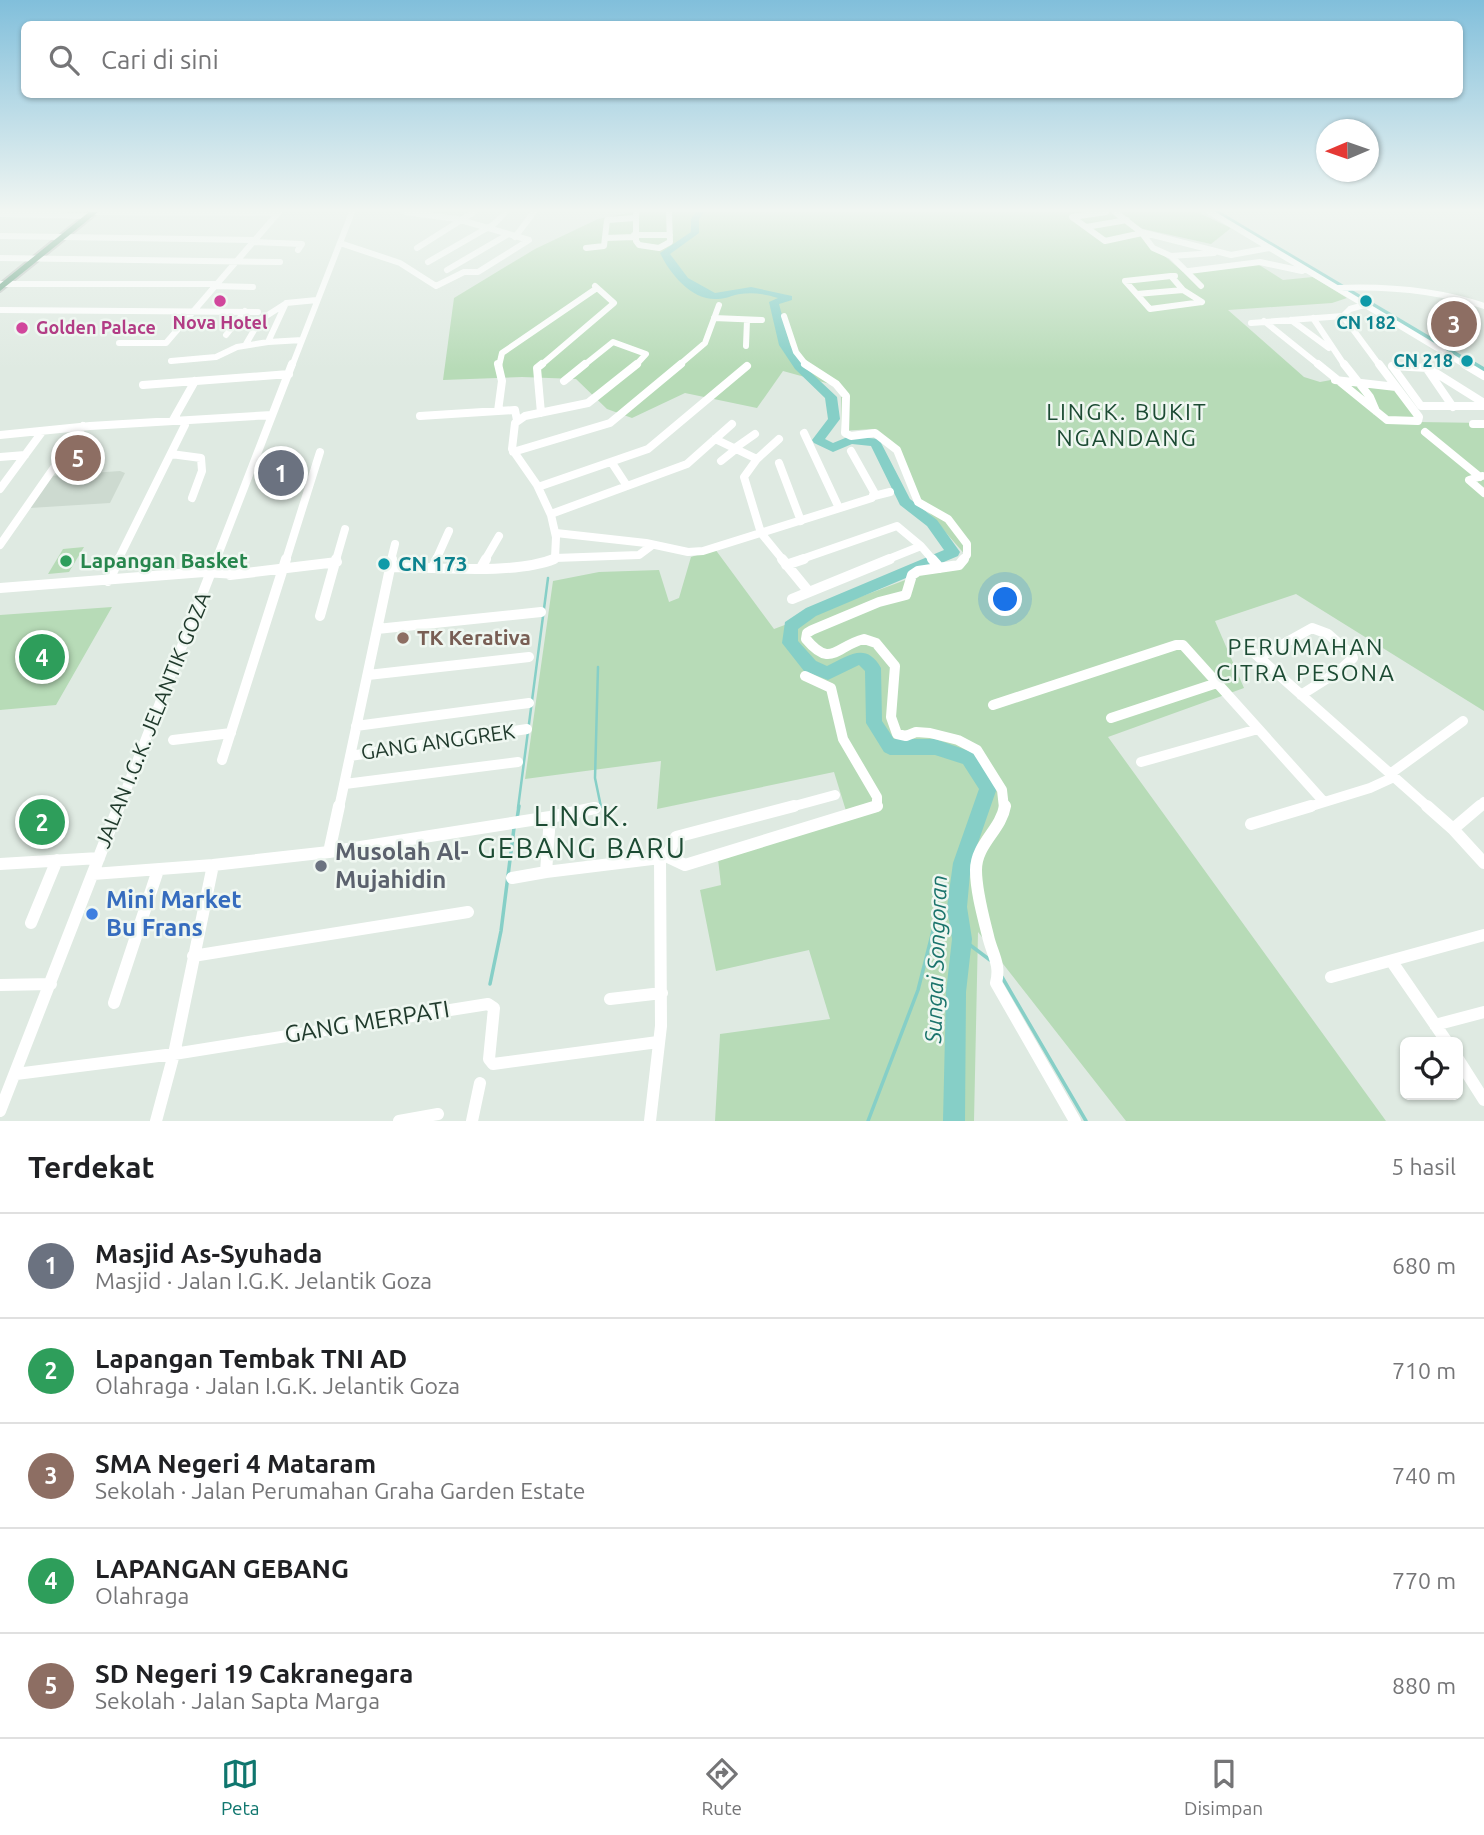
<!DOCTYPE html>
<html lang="id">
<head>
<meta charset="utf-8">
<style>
	body { margin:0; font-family:Ubuntu,sans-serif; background:#f6f6f6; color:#202124 }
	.controls { position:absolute; right:21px; bottom:21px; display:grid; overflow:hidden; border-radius:10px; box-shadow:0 2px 5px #0004 }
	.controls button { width:63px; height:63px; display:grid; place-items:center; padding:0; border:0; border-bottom:2px solid #e0e0e0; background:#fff; color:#202124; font:35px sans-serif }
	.compass { position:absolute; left:1316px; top:119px; width:63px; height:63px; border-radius:50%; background:#fff; box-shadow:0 2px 5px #0004; rotate:268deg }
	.you { position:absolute; left:1006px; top:600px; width:24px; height:24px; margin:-18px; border:5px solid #fff; border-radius:50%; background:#1a73e8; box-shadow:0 0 0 10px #1a73e833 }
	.badge { display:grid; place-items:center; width:46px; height:46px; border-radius:50%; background:#0f766e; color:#fff; font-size:23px; font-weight:700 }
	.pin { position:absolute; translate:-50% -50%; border:4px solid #fff; box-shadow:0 2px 7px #0006 }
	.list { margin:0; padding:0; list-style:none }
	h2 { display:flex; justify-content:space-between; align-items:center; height:91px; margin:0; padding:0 28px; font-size:30px }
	h2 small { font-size:23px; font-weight:400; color:#757577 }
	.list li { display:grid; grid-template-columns:46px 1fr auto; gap:21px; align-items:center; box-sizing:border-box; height:105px; padding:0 28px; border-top:2px solid #e0e0e0 }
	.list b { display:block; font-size:26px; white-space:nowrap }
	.list p { margin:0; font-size:23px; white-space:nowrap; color:#757577 }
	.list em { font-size:23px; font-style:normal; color:#757577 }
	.icon { flex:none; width:38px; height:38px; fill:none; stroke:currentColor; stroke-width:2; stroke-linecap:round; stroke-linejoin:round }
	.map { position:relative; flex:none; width:1484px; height:1121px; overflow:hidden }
	.search { position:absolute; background:#fff; box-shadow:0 2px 5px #0004; left:21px; right:21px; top:21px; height:77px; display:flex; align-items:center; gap:18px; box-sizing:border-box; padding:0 24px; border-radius:10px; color:#757577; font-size:26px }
	.sheet { height:616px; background:#fff }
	nav { display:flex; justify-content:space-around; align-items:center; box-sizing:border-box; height:98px; border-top:2px solid #e0e0e0; background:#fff; font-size:19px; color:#757577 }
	nav a { display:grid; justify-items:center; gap:4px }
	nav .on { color:#0f766e }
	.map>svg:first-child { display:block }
	.built { fill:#cddad0 }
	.green { fill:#b7dbb7 }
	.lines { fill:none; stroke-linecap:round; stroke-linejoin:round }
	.stream-far1 { stroke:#86cfc7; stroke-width:2.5 }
	.stream { stroke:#86cfc7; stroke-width:3.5 }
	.canal-far1 { stroke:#86cfc7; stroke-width:5 }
	.canal { stroke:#86cfc7; stroke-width:7 }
	.river { fill:#86cfc7; fill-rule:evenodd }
	.major-casing { stroke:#bcc4c0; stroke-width:4 }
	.minor-far3 { stroke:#fff; stroke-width:6 }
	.minor-far2 { stroke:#fff; stroke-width:8 }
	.minor-far1 { stroke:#fff; stroke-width:10 }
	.minor { stroke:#fff; stroke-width:12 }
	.major { fill:#639f80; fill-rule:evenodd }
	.hotel-dot { fill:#d1479c; stroke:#eff7f1; stroke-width:2.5 }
	.culture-dot { fill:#0f9aa8; stroke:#eff7f1; stroke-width:2.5 }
	.leisure-dot { fill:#2e9e5b; stroke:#eff7f1; stroke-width:2.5 }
	.education-dot { fill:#8d6e63; stroke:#eff7f1; stroke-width:2.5 }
	.worship-dot { fill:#6b7280; stroke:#eff7f1; stroke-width:2.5 }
	.shop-dot { fill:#3f7fe0; stroke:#eff7f1; stroke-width:2.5 }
	.labels { text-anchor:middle; stroke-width:5; stroke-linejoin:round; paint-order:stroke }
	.far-hotel-label { font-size:18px; font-weight:bold; fill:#b23c85; stroke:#eff7f1 }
	.far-culture-label { font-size:18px; font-weight:bold; fill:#0d838f; stroke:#eff7f1 }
	.leisure-label { font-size:21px; font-weight:bold; fill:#27864d; stroke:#eff7f1; text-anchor:start }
	.culture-label { font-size:21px; font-weight:bold; fill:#0d838f; stroke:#eff7f1; text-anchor:start }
	.education-label { font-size:21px; font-weight:bold; fill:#785e54; stroke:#eff7f1; text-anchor:start }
	.street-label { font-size:21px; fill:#203a2c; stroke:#eff7f1 }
	.neighbourhood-label { font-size:23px; letter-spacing:2px; fill:#1c4b33; stroke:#eff7f1 }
	.water-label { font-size:23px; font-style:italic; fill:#1b746c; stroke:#eff7f1 }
	.near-worship-label { font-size:24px; font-weight:bold; fill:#5b616d; stroke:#eff7f1; text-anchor:start }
	.near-shop-label { font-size:24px; font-weight:bold; fill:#366cbe; stroke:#eff7f1; text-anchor:start }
	.near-street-label { font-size:24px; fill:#203a2c; stroke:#eff7f1 }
	.near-neighbourhood-label { font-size:28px; letter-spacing:2px; fill:#1c4b33; stroke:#eff7f1 }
</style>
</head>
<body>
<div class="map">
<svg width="1484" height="1121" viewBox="0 0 1484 1121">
	<rect width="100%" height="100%" fill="#dfeae2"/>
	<path class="built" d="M120,471L125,473L110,503L30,508L50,476Z"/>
	<path class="green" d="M634,212H1197L1231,228L1211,244L1139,228L1137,232L1183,272L1256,263L1283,280L1313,277L1347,298L1332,303L1228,310L1304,377L1320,382L1331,380L1396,389L1419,422L1484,423V711L1296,594L1215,621L1244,688L1108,737L1386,1121H1126L978,932L974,1121H715L720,1034L830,1019L809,950L716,971L700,890L721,885L718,859L847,814L834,772L657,809L661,761L525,779L553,581L599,572L659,570L669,602L679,598L691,557L715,549L774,629L967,557L916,498L894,447L873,429L841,431V387L783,371L757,408L685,393L632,418L607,409L576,379L522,377L443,380L454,298L535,249L598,219Z
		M84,547L69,572L48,574L63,549Z
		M112,607L56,705L0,710V615Z"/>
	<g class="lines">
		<path class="stream-far1" d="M598,667L595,778L601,807
			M518,808L548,578"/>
		<path class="stream" d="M517,819L519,806
			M962,939L990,960
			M1002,977L1086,1121
			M490,984L501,931L514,828
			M868,1121L918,990L935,923L957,907"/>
		<path class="canal-far1" d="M1216,212L1475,366"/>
		<path class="canal" d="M1472,364L1484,371"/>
		<path class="river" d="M696,212H704L699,219V233L670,254L688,278L715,293L751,287L792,296V300L779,304L790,345L802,364L837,397L840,419L825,439L833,443L850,436L879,439L910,499L937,520L960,552L958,556L816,616L798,629V641L816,661L827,666C848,656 866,641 881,668L882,721L894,739H935L975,753L997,788L971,863L967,907L972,939L966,992L965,1121H943L946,992L952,939L947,907L953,863L979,789L963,764L935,755H890L884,752L866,723L865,671L859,665L828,680L804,671L782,643L785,622L806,608L944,550L927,526L900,505L871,446L852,444L833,452L814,443L812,440L828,419L825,398L795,369L779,345L769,302L778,298C766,294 752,292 740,294C732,295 726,299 718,299C692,301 670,274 660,253L691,232V219Z"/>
		<g class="major-casing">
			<path id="major" d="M89,212H98L0,291V284Z"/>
		</g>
		<path class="minor-far3" d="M93,212L278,213
			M636,212V241L639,245L659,248L670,242L669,212
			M1106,212L1072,217L1105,241L1142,233
			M1115,212L1141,232L1153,248L1171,256L1201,286
			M1210,212L1467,366
			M0,214L89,216
			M1086,227L1127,220
			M1141,232L1231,255L1269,248
			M634,235H670
			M0,236L254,240
			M515,237L534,212
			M605,238L634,237
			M252,242L302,244L298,250
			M340,243L400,263L436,286L464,272H478L529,240L457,219L405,212
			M417,248L474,212
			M586,248L604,246L607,220L635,218
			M1171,256L1214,253
			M0,258L280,262
			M428,262L494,224L506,212
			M447,270L507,235
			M1189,271L1260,262L1302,271
			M1171,276L1125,281L1150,309L1202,302
			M1175,276H1171L1183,290L1202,302
			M0,284H215
			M214,286L253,287
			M1337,288C1386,286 1437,290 1484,306
			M1137,294L1183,290
			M0,310L258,312
			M784,316L796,352L807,366
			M1343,316L1380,366
			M714,318L762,320
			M1313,318L1345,366
			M1291,320L1329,348
			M1264,321L1320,366
			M1251,323L1343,316L1350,309L1364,305
			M226,335L245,311
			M302,340L268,342L286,303L317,300
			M119,343H166L279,212
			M246,344L260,320L285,304
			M746,346L747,320
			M171,361L216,357L237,347L268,342
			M292,366L352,212
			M499,366L502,353L597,288
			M540,366L614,303L595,286
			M583,366L613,342L646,354L635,366
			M678,366L705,343L719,305"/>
		<path class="minor-far2" d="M805,364L836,384L846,396L845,433L851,436L875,433L897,450L918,502L948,519L967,544V555L963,560
			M1318,364L1387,420L1418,421L1419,417L1379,364
			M1344,364L1370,397L1376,411
			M1464,364L1484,376
			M1392,366L1421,406H1484
			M1392,366L1428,368L1484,403
			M1427,369L1453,407
			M1335,380L1396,387
			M564,381L585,364
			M143,385L289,374
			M498,411L502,381L498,364
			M541,413L537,368L542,364
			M420,416L515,410L517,420
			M173,420L195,381
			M1473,424H1484
			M1425,432L1480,477
			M804,433L839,508
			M0,435L90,426L272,415
			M715,439L757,459
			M779,439L757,459L744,477L761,533L783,560
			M735,448L755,434
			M513,452L610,423L681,364
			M171,454L201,458L202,471L192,498
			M0,457L25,455
			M721,461L736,449
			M612,463L627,486
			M779,463L801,521
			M1482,476L1469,480L1484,493
			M538,487L648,449L747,366
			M0,489L42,432
			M874,496L890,492
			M551,514L687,464L732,424
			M556,533L646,543L688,552L703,551L872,498L874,492L851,451
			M0,545L83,426
			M921,546L933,560
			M555,558L639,555L651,546
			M118,560L185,425
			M216,560L292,364
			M286,560L320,452
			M336,560L345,529
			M391,560L395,544
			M436,560L449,531
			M485,560L499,536
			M549,560L555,558L556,537L551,515L537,485L512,449L515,423L525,416L588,403L637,364
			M799,560L897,526L921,546L886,560"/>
		<path class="minor-far1" d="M782,559L809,592
			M932,559L940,568
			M964,559L959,565L918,571L912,575L906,595L879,602L812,630L807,633L806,639C831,669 836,646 864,639L876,643L895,666L891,717L897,734L906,736L916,732L930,733L958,740L977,750L1002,790L1004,808
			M786,565L804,559
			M434,566L437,559
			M482,566L486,559
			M390,567C434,567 515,575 554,559
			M230,575L337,562
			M108,581L119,559
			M0,588L204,572L236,574
			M792,599L890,559
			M320,616L336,559
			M377,629L541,612
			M1245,645L1429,808
			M1260,657L1312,628L1328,634L1352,655L1353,658L1339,671L1301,695
			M368,675L529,657
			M805,676L831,688L843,739L877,797V806L872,808
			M993,705L1176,645H1183L1324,802
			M1111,718L1217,683
			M356,726L529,703
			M173,740L231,733
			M350,756L527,729
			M222,760L286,559
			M1141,762L1258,729
			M1390,774L1463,721
			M345,784L518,762
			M119,808L216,559
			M339,808L392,559
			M787,808L835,795
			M1305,808L1370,788L1394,777
			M1478,808L1484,802"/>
		<path class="minor" d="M1005,806C1001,830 976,844 976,870C976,891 983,916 988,936C992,954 1001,964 996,983L1075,1121
			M1427,806L1453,829L1484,863
			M550,817L595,808
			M1251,824L1311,806
			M1453,829L1480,806
			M329,852L550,817L546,872L660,858
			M666,856L685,865L877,806
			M0,864L99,858
			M93,874L213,865L329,852L339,806
			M512,878L546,872
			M31,923L57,860
			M193,956L468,912
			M1392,962L1447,1042
			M1331,977L1484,935
			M0,985L51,984
			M610,999L662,993
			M114,1003L158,870
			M1435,1025L1484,1012
			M1458,1059L1484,1100
			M16,1074L174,1054L488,1004L494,1008L489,1059L493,1064L658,1042
			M0,1111L119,806
			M156,1121L174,1054L213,865
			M399,1121L438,1114
			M472,1121L480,1083
			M650,1121L661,1026L660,858L669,852L676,837L794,806"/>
		<use href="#major" class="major"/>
	</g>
	<linearGradient id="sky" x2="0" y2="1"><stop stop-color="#81bfdb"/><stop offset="0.57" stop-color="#f1f6f2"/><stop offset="1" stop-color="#f1f6f2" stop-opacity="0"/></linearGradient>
	<rect width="1484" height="369" fill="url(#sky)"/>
	<g class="hotel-dot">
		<circle cx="220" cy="301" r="7"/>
		<circle cx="22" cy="328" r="7"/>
	</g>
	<g class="culture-dot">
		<circle cx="1366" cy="301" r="7"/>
		<circle cx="1467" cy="361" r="7"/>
		<circle cx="384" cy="564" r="7"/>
	</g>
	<circle class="leisure-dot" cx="66" cy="561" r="7"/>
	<circle class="education-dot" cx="403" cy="638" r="7"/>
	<circle class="worship-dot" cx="321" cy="866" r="7"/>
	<circle class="shop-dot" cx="92" cy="914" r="7"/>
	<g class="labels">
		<g class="far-hotel-label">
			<text x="220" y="329">Nova Hotel</text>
			<text x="36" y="334" text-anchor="start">Golden Palace</text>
		</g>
		<g class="far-culture-label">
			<text x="1366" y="329">CN 182</text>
			<text x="1453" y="367" text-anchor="end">CN 218</text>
		</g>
		<g class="leisure-label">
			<text x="80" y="568">Lapangan Basket</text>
		</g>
		<g class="culture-label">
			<text x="398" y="571">CN 173</text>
		</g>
		<g class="education-label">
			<text x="417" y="645">TK Kerativa</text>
		</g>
		<g class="street-label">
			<text transform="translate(153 720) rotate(-68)" y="7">JALAN I.G.K. JELANTIK GOZA</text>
			<text transform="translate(438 742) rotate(-8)" y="7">GANG ANGGREK</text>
		</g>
		<g class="neighbourhood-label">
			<text x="1127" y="420">LINGK. BUKIT<tspan x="1127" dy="26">NGANDANG</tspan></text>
			<text x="1306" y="655">PERUMAHAN<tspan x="1306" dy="26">CITRA PESONA</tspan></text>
		</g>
		<g class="water-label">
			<text transform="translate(936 959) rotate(-88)" y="8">Sungai Songoran</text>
		</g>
		<g class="near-worship-label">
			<text x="335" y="860">Musolah Al-<tspan x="335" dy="28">Mujahidin</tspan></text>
		</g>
		<g class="near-shop-label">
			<text x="106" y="908">Mini Market<tspan x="106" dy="28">Bu Frans</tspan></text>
		</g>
		<g class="near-street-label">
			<text transform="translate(367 1022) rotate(-9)" y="8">GANG MERPATI</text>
		</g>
		<g class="near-neighbourhood-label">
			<text x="582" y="826">LINGK.<tspan x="582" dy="32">GEBANG BARU</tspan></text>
		</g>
	</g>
</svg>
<div class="controls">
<button><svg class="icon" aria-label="locate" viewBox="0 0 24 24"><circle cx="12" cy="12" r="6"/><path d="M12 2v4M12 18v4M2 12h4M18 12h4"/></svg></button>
</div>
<svg class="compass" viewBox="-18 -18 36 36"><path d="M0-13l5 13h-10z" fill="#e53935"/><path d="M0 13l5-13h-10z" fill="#757577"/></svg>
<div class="you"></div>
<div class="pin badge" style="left:281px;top:473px;background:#6b7280">1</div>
<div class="pin badge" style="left:42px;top:822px;background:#2e9e5b">2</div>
<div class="pin badge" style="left:1454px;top:324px;background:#8d6e63">3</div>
<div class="pin badge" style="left:42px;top:657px;background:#2e9e5b">4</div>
<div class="pin badge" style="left:78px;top:458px;background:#8d6e63">5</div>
<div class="search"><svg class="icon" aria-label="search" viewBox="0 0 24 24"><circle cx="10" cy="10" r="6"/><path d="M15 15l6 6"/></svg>Cari di sini</div>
</div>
<section class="sheet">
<h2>Terdekat<small>5 hasil</small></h2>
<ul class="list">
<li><span class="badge" style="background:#6b7280">1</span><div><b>Masjid As-Syuhada</b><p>Masjid · Jalan I.G.K. Jelantik Goza</p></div><em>680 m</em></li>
<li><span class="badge" style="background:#2e9e5b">2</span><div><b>Lapangan Tembak TNI AD</b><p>Olahraga · Jalan I.G.K. Jelantik Goza</p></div><em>710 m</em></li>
<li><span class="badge" style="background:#8d6e63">3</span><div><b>SMA Negeri 4 Mataram</b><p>Sekolah · Jalan Perumahan Graha Garden Estate</p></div><em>740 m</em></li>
<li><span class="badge" style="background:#2e9e5b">4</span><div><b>LAPANGAN GEBANG</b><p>Olahraga</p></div><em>770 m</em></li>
<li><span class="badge" style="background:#8d6e63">5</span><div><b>SD Negeri 19 Cakranegara</b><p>Sekolah · Jalan Sapta Marga</p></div><em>880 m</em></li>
</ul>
</section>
<nav>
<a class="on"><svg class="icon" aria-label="map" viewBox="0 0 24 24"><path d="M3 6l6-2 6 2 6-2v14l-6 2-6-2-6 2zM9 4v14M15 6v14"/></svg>Peta</a>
<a><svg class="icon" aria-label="directions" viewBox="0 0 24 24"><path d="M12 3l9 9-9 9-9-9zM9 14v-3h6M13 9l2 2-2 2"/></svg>Rute</a>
<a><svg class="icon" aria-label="saved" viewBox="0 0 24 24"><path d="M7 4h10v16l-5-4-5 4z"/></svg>Disimpan</a>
</nav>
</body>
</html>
